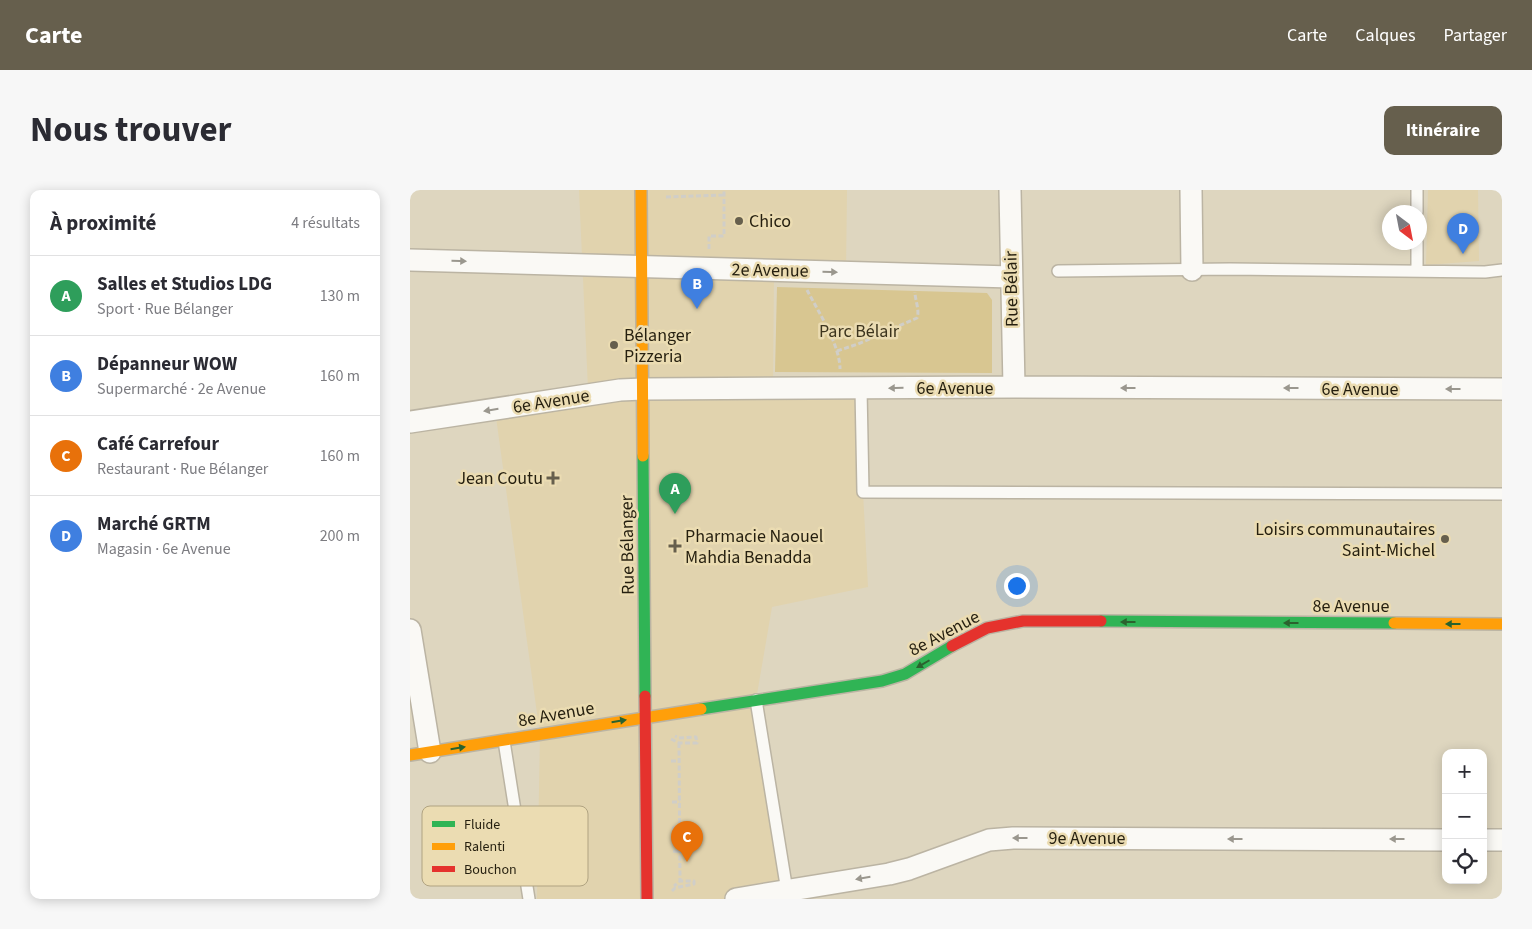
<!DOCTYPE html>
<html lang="fr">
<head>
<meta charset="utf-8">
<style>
	body { margin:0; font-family:"Source Sans 3",sans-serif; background:#f7f7f7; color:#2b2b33 }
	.controls { position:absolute; right:15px; bottom:15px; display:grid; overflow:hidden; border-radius:10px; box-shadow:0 2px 12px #0003 }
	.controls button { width:45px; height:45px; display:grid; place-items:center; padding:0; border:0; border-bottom:1px solid #e1e1e2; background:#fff; color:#2b2b33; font:25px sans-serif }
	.compass { position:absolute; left:972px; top:15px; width:45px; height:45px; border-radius:50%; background:#fff; box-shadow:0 2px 12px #0003; rotate:148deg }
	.you { position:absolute; left:606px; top:395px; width:18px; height:18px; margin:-12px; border:4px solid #fff; border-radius:50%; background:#1a73e8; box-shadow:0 0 0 8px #1a73e833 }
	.badge { display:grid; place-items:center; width:32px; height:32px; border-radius:50%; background:#665f4d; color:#fff; font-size:16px; font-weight:700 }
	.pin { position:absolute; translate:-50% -41px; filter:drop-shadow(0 1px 2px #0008) }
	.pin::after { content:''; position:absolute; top:26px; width:18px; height:15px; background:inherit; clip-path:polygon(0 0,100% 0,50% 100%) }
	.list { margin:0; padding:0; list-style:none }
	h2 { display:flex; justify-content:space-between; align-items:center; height:65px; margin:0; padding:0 20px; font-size:21px }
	h2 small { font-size:16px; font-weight:400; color:#7c7c81 }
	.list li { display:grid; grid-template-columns:32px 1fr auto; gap:15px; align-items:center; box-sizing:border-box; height:80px; padding:0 20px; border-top:1px solid #e1e1e2 }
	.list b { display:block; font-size:19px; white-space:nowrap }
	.list p { margin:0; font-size:16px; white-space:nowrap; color:#7c7c81 }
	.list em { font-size:16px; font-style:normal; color:#7c7c81 }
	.icon { flex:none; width:28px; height:28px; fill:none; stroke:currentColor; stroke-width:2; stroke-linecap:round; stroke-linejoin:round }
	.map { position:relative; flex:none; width:1092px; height:709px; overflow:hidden; border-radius:10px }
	header { display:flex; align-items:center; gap:30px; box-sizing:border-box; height:70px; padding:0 25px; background:#665f4d; color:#fff }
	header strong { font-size:24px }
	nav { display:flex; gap:28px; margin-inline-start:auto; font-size:18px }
	.intro { display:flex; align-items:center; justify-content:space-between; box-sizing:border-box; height:120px; padding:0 30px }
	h1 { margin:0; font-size:35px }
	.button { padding:12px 22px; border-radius:10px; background:#665f4d; color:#fff; font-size:18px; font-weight:700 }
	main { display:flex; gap:30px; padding:0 30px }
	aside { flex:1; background:#fff; border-radius:10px; box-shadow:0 2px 12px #0003 }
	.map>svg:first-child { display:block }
	.built { fill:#e1d3ae }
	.green { fill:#d8c691 }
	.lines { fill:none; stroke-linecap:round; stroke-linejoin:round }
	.lane-casing { stroke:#bbb4a3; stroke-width:14 }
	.street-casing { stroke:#bbb4a3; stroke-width:24 }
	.fast-casing { stroke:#bbb4a3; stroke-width:14 }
	.slow-casing { stroke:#bbb4a3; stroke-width:14 }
	.jam-casing { stroke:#bbb4a3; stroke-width:14 }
	.path { stroke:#d0cec8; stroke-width:3; stroke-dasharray:5 2.5; stroke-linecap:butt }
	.lane { stroke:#faf9f5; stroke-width:11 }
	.street { stroke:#faf9f5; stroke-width:21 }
	.fast { stroke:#30b455; stroke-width:11 }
	.slow { stroke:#ff9f0a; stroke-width:11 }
	.jam { stroke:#e5322d; stroke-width:11 }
	.oneway { fill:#9a978e }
	.oneway2 { fill:#2a622e }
	.poi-dot { fill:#665f4d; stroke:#ebdcb2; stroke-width:2 }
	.labels { text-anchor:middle; stroke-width:5; stroke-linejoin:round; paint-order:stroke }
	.poi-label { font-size:18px; fill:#251f0f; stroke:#ebdcb2; text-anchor:start }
	.street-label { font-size:18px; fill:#251f0f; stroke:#ebdcb2 }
	.park-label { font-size:18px; fill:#3c341d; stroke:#ebdcb2 }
	.key { fill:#ebdcb2; stroke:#b0a381; stroke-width:1 }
	.key-label { font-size:14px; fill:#251f0f }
</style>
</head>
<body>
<header>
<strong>Carte</strong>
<nav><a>Carte</a><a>Calques</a><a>Partager</a></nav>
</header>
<div class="intro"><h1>Nous trouver</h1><a class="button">Itinéraire</a></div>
<main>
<aside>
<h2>À proximité<small>4 résultats</small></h2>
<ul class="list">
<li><span class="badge" style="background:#2e9e5b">A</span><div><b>Salles et Studios LDG</b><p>Sport · Rue Bélanger</p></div><em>130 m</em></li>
<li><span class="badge" style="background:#3f7fe0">B</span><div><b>Dépanneur WOW</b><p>Supermarché · 2e Avenue</p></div><em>160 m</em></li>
<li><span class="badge" style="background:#e8710a">C</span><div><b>Café Carrefour</b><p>Restaurant · Rue Bélanger</p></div><em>160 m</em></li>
<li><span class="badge" style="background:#3f7fe0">D</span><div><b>Marché GRTM</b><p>Magasin · 6e Avenue</p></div><em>200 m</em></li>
</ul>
</aside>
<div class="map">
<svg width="1092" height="709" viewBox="0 0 1092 709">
	<rect width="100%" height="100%" fill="#ded6bf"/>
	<path class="built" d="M169,0H437L436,82L364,81L363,198L451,199L453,302L458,397L362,417L346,510L377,701L349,709H127L130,545L85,220L178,199Z
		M1018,0H1068L1069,71L1016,75Z"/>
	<path class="green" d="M367,97L577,103L582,110V183L365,182Z"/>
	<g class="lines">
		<g class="lane-casing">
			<path id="lane" d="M1007,0V22
				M1007,52V81
				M648,81L820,79L1075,82L1092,80
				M451,199L453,302L1092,304
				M346,510L377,701
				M94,551L119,709"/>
		</g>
		<g class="street-casing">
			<path id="street" d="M600,0L604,197
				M781,0L782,80
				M0,70L601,87
				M0,232L210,200L233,199L604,197L1092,199
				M0,440L20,562
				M1073,650H1092
				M326,709L479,684L499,679L579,650L603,648L1036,650"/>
		</g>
		<g class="fast-casing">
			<path id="fast" d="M233,266L235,506
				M691,431L984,433
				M291,519L472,491L495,484L542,456"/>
		</g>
		<g class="slow-casing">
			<path id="slow" d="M231,0L233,266
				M984,433L1092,434
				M0,565L291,519"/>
		</g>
		<g class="jam-casing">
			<path id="jam" d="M542,456L577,438L613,431H691
				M235,506L237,709"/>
		</g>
		<path class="path" d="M256,7L314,5
			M299,59V46H314V0
			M397,100C408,121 430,155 430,179
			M427,161L448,154L507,128C510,121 505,110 505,102
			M261,549L269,553H287L286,547L269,548L265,546
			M269,553L270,691
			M261,571H269
			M262,612H270
			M262,638H270
			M263,661L270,662
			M262,701L265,698L284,694V691H270L264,696"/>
		<use href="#lane" class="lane"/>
		<use href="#street" class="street"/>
		<use href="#fast" class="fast"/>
		<use href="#slow" class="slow"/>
		<use href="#jam" class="jam"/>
	</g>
	<defs><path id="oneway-solid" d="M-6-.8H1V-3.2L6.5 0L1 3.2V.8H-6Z" transform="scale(1.25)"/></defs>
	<g class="oneway">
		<use href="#oneway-solid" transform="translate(49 71) rotate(1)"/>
		<use href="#oneway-solid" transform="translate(420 82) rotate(1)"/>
		<use href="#oneway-solid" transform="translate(486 198) rotate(179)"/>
		<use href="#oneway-solid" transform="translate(718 198) rotate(-180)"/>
		<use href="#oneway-solid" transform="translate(881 198) rotate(-180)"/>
		<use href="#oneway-solid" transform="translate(1043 199) rotate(-180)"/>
		<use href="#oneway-solid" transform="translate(81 220) rotate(171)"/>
		<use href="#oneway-solid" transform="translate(610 648) rotate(180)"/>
		<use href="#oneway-solid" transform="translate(825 649) rotate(-180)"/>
		<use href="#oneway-solid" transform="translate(987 649) rotate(-180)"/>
		<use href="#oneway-solid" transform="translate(453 688) rotate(170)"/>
	</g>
	<g class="oneway2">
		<use href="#oneway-solid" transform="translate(718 432) rotate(-180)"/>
		<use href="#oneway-solid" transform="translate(881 433) rotate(-180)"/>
		<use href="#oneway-solid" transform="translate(1043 434) rotate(-180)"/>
		<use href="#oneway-solid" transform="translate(513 474) rotate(150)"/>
		<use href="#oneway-solid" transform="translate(209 531) rotate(-9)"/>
		<use href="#oneway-solid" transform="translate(48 558) rotate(-9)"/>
	</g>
	<g class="poi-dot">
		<circle cx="329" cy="31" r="5"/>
		<circle cx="204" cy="155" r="5"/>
		<path d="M140.5 280.5h5v5h5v5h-5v5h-5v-5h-5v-5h5z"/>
		<circle cx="1035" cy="349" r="5"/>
		<path d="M262.5 348.5h5v5h5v5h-5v5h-5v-5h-5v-5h5z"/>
	</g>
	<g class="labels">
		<g class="poi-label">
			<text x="339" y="37">Chico</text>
			<text x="214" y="151">Bélanger<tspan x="214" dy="21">Pizzeria</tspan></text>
			<text x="133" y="294" text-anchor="end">Jean Coutu</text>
			<text x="1025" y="345" text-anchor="end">Loisirs communautaires<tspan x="1025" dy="21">Saint-Michel</tspan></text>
			<text x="275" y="352">Pharmacie Naouel<tspan x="275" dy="21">Mahdia Benadda</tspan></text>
		</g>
		<g class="street-label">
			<text transform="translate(360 80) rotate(1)" y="6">2e Avenue</text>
			<text transform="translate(601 99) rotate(-91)" y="6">Rue Bélair</text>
			<text x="545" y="204">6e Avenue</text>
			<text x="950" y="205">6e Avenue</text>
			<text transform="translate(141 211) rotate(-9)" y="6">6e Avenue</text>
			<text transform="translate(217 355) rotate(-91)" y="6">Rue Bélanger</text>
			<text x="941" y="422">8e Avenue</text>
			<text transform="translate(534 443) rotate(-28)" y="6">8e Avenue</text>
			<text transform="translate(146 524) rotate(-10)" y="6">8e Avenue</text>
			<text x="677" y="654">9e Avenue</text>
		</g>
		<g class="park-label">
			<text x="449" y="147">Parc Bélair</text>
		</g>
	</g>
	<rect x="12" y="616" width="166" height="80" rx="8" class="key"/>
	<rect x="22" y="631" width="23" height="6" fill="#30b455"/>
	<rect x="22" y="653" width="23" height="7" fill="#ff9f0a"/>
	<rect x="22" y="676" width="23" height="6" fill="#e5322d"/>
	<g class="key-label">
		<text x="54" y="639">Fluide</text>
		<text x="54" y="661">Ralenti</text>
		<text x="54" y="684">Bouchon</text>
	</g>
</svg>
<div class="controls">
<button>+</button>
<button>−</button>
<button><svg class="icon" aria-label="locate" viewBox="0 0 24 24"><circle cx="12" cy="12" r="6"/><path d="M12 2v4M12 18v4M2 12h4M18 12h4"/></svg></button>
</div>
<svg class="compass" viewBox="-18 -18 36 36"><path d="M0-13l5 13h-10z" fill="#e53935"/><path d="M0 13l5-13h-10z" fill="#7c7c81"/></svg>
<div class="you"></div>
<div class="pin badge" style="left:265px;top:324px;background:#2e9e5b">A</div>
<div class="pin badge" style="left:287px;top:119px;background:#3f7fe0">B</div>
<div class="pin badge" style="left:277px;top:672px;background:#e8710a">C</div>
<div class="pin badge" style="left:1053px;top:64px;background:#3f7fe0">D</div>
</div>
</main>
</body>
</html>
